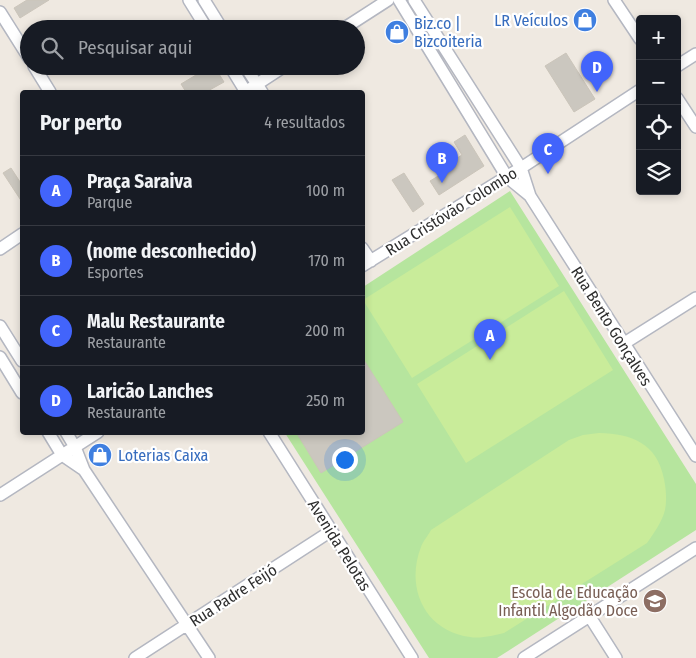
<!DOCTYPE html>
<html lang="pt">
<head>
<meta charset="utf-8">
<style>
	body { margin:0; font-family:"Fira Sans Condensed",sans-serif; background:#242831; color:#f1f3f6 }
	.controls { position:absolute; right:15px; top:15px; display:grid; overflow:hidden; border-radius:5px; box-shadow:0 2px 8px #0003 }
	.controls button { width:45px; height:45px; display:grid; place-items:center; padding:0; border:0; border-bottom:1px solid #363941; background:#171b24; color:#f1f3f6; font:25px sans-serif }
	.you { position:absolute; left:344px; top:459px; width:18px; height:18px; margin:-12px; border:4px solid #fff; border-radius:50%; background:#1a73e8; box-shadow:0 0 0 8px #1a73e833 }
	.badge { display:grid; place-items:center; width:32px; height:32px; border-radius:50%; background:#4264fb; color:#fff; font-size:16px; font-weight:700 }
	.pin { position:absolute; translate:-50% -41px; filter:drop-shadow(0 1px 2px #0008) }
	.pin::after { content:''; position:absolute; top:26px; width:18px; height:15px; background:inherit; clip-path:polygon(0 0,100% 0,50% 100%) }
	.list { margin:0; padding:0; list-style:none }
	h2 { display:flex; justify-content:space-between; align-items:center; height:65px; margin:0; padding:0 20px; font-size:21px }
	h2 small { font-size:16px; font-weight:400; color:#9ea1a6 }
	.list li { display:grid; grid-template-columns:32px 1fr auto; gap:15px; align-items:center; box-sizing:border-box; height:70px; padding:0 20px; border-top:1px solid #363941 }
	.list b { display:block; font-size:19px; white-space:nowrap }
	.list p { margin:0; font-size:16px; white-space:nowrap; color:#9ea1a6 }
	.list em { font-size:16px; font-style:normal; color:#9ea1a6 }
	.icon { flex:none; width:28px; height:28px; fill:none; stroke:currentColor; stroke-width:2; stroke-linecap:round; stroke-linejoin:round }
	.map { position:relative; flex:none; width:696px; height:658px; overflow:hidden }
	.search { position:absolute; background:#171b24; box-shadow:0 2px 8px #0003; left:20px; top:20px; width:345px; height:55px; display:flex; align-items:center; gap:12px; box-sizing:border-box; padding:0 18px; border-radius:28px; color:#9ea1a6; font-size:19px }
	.panel { position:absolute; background:#171b24; box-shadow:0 2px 8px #0003; left:20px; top:90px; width:345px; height:345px; border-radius:5px }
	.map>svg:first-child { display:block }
	.green { fill:#b6e59e }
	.pitch { fill:#c9ec9a }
	.building { fill:#cbc7bf; stroke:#cbc5ba }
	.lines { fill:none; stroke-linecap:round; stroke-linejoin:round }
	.minor-casing { stroke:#b4b7c1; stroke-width:14 }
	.minor { stroke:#fff; stroke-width:11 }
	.labels { text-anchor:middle; stroke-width:4.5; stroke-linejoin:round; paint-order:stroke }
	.shop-label { font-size:16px; fill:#366cbe; stroke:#fff; text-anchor:start }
	.street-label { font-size:16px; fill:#2e2e2e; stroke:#fff }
	.education-label { font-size:16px; fill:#785e54; stroke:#fff; text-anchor:end }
</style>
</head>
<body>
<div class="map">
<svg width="696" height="658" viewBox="0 0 696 658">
	<rect width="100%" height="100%" fill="#efe9e1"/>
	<path class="green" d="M510,191L696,484V530L497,658H429L285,433L362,432L363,287Z"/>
	<path class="pitch" d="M510,207L559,286L412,378L363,300Z
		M564,291L613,370L466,463L417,384Z
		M599,433C632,434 657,443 664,479C666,489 667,500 665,510C662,522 654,533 647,543L504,633C494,635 481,639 470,637C425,631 405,588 421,547C423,541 428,536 431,530L569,440L583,435Z"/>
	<path class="building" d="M27,0H49L20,18L14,8Z
		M566,53L595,99L574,112L545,66Z
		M211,66H214L224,82L206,92H186L181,84Z
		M465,135L484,166L439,195L430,181L445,172L442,167L462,155L454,142Z
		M11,168L22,185V202L3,173Z
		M404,173L424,204L413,212L392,180Z
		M362,357L403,422L321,473L296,432H362Z"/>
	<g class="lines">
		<g class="minor-casing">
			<path id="minor" d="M189,0L207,29
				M204,0L222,29
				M399,0L507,177L529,195
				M414,0L521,168L530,196L696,456
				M614,0L640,39
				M0,12L29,58
				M343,29L388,0
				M34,66L50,92
				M230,66L246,92
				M245,66L262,92
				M677,66L696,54
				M245,92L285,66
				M677,98L696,127
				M362,248L371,261
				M0,249L22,234
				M362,266L521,168L640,90
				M0,326L22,361
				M623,344L696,298
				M0,357L22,393
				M48,432L62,455L84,470
				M66,432L75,447L84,470L209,658
				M269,432L412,658
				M0,495L98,432
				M590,617L616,658
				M135,658L331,531
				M524,658L696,548"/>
		</g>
		<use href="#minor" class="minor"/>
	</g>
	<defs>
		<g id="shop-disc" transform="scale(1.25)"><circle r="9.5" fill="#3f7fe0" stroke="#fff"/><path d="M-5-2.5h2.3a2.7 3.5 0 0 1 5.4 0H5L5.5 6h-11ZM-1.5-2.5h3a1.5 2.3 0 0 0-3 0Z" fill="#fff"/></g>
		<g id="school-disc" transform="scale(1.25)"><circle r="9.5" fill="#8d6e63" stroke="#fff"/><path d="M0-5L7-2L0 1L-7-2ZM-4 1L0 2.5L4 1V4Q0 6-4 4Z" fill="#fff"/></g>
	</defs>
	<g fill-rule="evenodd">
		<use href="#shop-disc" x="585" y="20"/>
		<use href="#shop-disc" x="397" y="32"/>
		<use href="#shop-disc" x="100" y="455"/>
		<use href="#school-disc" x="655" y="601"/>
	</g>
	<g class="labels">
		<g class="shop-label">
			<text x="568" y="26" text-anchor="end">LR Veículos</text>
			<text x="414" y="29">Biz.co |<tspan x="414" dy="18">Bizcoiteria</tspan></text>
			<text x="118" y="461">Loterias Caixa</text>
		</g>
		<g class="street-label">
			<text transform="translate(451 211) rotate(-32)" y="6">Rua Cristóvão Colombo</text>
			<text transform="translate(612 326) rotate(58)" y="6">Rua Bento Gonçalves</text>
			<text transform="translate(340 545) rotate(58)" y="6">Avenida Pelotas</text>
			<text transform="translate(233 595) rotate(-33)" y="6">Rua Padre Feijó</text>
		</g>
		<g class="education-label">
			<text x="638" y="598">Escola de Educação<tspan x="638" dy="18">Infantil Algodão Doce</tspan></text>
		</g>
	</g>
</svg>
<div class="controls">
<button>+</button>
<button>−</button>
<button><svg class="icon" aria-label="locate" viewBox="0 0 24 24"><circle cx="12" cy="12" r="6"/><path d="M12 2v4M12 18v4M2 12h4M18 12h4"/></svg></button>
<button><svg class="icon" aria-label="layers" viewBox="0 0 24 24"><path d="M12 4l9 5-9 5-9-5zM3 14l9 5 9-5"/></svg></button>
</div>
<div class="you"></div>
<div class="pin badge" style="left:490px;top:360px">A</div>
<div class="pin badge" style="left:442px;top:183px">B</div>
<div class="pin badge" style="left:548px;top:174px">C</div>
<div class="pin badge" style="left:597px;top:92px">D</div>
<div class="search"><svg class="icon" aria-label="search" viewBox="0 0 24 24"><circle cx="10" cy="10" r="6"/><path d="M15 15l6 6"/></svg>Pesquisar aqui</div>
<section class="panel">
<h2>Por perto<small>4 resultados</small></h2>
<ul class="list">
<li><span class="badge">A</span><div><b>Praça Saraiva</b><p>Parque</p></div><em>100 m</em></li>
<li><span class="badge">B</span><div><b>(nome desconhecido)</b><p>Esportes</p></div><em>170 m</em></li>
<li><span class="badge">C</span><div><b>Malu Restaurante</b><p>Restaurante</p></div><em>200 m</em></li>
<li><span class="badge">D</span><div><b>Laricão Lanches</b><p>Restaurante</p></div><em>250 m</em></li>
</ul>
</section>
</div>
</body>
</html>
